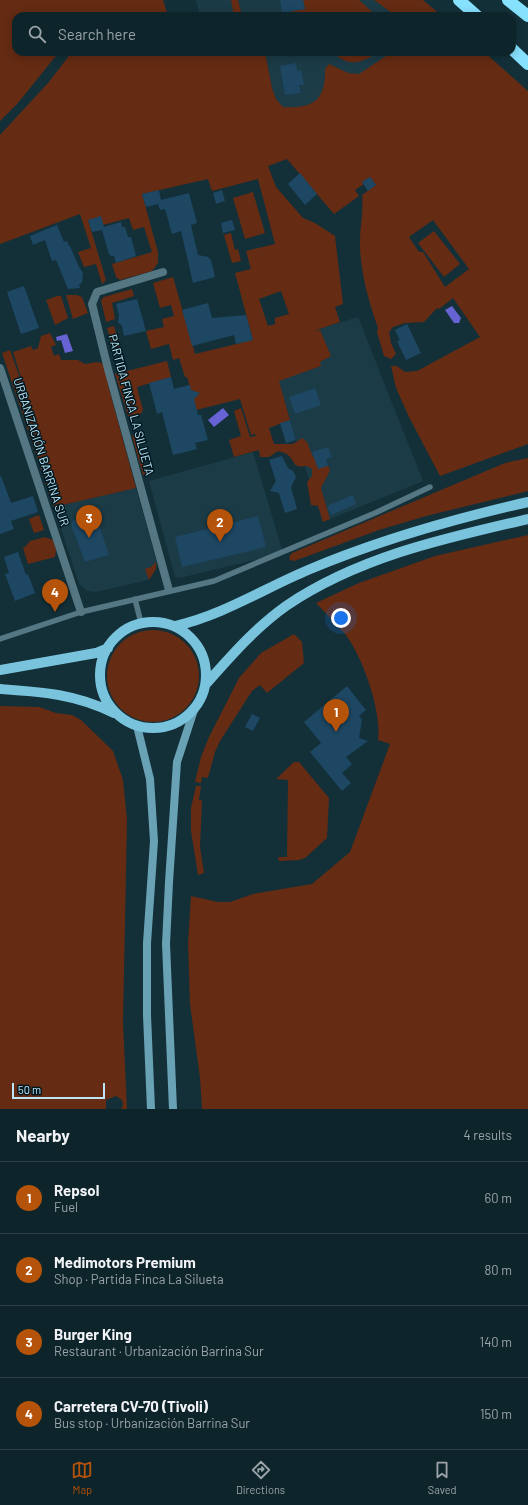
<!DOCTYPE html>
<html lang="en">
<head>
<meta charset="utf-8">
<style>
	body { margin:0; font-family:Barlow,sans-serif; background:#1c3037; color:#f1f3f6 }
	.scale { position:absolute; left:12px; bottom:10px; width:93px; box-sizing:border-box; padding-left:4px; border:2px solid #bce6f5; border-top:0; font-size:11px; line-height:14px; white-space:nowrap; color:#bce6f5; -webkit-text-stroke:3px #001720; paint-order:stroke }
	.you { position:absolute; left:341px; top:618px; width:14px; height:14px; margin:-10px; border:3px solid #fff; border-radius:50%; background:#1a73e8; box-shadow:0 0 0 6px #1a73e833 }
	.badge { display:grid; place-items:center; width:26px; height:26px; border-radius:50%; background:#b45309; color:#fff; font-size:13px; font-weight:700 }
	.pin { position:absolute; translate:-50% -33px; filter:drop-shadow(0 1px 2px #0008) }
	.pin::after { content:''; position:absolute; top:21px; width:14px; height:12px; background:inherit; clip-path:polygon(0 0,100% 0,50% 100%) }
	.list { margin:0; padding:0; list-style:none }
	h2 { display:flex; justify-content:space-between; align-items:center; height:52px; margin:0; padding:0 16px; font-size:17px }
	h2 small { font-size:13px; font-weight:400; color:#9ba4a9 }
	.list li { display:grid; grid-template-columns:26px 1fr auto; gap:12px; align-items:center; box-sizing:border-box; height:72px; padding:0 16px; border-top:1px solid #2e4147 }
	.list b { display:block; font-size:15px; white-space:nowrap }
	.list p { margin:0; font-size:13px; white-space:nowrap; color:#9ba4a9 }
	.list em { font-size:13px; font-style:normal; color:#9ba4a9 }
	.icon { flex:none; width:22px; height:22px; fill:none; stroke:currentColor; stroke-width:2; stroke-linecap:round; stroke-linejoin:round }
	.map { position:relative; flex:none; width:528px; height:1109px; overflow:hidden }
	.search { position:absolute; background:#0e242b; box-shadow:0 2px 10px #0003; left:12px; right:12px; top:12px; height:44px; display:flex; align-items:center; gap:10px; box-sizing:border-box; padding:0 14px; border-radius:12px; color:#9ba4a9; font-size:15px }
	.sheet { height:340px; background:#0e242b }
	nav { display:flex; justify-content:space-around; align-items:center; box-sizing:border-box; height:56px; border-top:1px solid #2e4147; background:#0e242b; font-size:11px; color:#9ba4a9 }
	nav a { display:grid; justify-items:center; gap:2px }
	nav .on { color:#b45309 }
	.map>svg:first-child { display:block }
	.built { fill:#1b3b47 }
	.green { fill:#652b13; fill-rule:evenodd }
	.water { fill:#6863d4 }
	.building { fill:#1d4763 }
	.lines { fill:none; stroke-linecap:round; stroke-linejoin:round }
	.lane { stroke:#557783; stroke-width:5.5 }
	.street { stroke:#557783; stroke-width:8 }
	.secondary { stroke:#6aa2b5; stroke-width:8 }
	.primary { stroke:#79c3dc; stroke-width:10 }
	.highway { stroke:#86e1ff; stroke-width:12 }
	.labels { text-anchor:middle; stroke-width:3; stroke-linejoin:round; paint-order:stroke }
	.street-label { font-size:12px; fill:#bce6f5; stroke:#001720 }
</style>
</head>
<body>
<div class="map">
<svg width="528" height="1109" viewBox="0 0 528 1109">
	<rect width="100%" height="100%" fill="#133039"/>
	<path class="built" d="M196,0H374L396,16H200Z
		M265,52H392L280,129Z
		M358,317L423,481L323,522L296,440L268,345Z
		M253,452L283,553L180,578L175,577L149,481Z
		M136,488L157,563L156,569L148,580L96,592L87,591L79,584L54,507Z"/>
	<path class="green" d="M0,0H163L168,16H116L114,12L108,16H16V52H59L18,103L0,121Z
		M231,0H238L242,16H234Z
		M303,0H359L377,16L292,14L291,11L305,9Z
		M374,0H423L442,16H396Z
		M72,52H265L272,88L276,99L283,107C313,109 326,100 325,69L329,64L348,73L359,74L392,52H484L528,91V444L440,476L409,417L396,388L391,366H397L405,372L417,371L480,337L453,298L439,309L437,308L424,322L405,323L393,327L389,332L391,343L396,354L391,359L384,356L377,332L378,328C369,302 361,275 360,247C359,230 364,212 362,195L376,185L370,177L362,182L364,184L355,190L359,196L334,214L287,159L268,166L276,187L303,218L315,223L335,236L343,304L335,307L340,322L314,331L320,330L331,356L320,362L321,366L279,381L290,420L269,428L274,444H293L302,438L307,442L313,457C338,469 330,468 321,488L330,519L323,522L318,506L311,505L307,482L312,476V469L307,466C291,468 297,463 288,455C286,453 281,452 278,451L269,457H260L259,450L234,457L229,440L241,436L234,411L241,408L250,437L256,436L255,434L251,435L240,399L196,410L194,399L196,393L191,391L187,377H185L179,358L173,360L169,344L151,349L146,331L164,327L162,319L174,316L171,305L160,308L153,283L173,277L195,354L253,340L235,273L251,269L246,251L275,244L258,179L212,191L208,179L142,194L158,252V263L152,271L120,280L116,277L112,264L152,252L144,227L133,230L129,218L103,225L88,220L106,280L102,284L96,264L84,267L78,252L91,248L80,214L0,244V135L48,83ZM433,220L469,269L445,287L423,252H419L409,237ZM281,291L289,314L275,318V324L268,326L259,299Z
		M334,52H378C364,63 346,68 334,52Z
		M253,192L265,233L245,239L233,198Z
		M434,231L460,264L444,277L418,243Z
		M231,233L235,250L238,249L241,261L232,263L224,235Z
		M132,289L134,296L112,303L115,319L106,322L101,300L104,297Z
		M66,295H77L82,297L88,313L73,319Z
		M57,296H61L68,318L55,325L46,300Z
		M114,326L121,351L115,353L107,328Z
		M50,333L56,345L51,347L54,356L59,354L61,360H78L85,364L97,362L105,364L110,382L108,385L136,488L54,507L2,353L10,350L22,384H23L13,352L31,346L33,350L38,348L41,336Z
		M167,361L171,377L137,387L143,410C141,416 133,418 128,416L115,374Z
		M136,433L147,474L143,475L132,436Z
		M528,458V491L426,516L379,530L294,561L290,560L289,557L292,553L505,463Z
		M39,515L44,530L34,533L29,519Z
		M528,535V1109H202L200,1078L190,1004L188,943L191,896L218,902H230L253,894L312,884L350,852L390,744L378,740C382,712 363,658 346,635C337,624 326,614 316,603L359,583L435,556Z
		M45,537L53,540L56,550L55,557L28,564L23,548L26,546L30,541Z
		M156,562V569L149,580L145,569L151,567Z
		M107 676a46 46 0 1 1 92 0a46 46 0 1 1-92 0Z
		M294,634L302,642L304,663L267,693L260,685L252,691L220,741L215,752L208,778L202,777L201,783L195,782L201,757L209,737L239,678L261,653Z
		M0,706L39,707L56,713L72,715L81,720L113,751L123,780L127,820L123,1023L127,1109H121L123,1105L122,1100L116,1096L106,1100V1109H0Z
		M294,762H299L329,798L327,838L305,858L299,860L279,861L278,857H287L288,780L276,779Z
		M196,786H201L199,800H202L200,847L204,873L198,875L191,831V808Z"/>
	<path class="water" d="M452,306L461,318L459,323H454L445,310Z
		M67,334L73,351L65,353L61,340L57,341L56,337Z
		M223,408L229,415L214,427L208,420Z"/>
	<path class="building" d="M280,0H303L305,9L282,13Z
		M296,63L297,71L301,70L304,85H299L301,93L285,95L280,66Z
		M300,173L317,194L305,205L288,184Z
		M370,177L376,185L368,191L362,182Z
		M159,190L161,200L189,193L197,223L191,225L198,255L208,257L211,260L215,277L193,283L181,231L172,234L165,209L160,210L158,204L146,207L142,194Z
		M222,190L225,201L216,204L213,193Z
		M101,216L104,227L121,222L122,227H125L128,237H131L136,256L116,263L114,256H111L109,254L102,230L92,232L88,220Z
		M232,220L235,230L223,233L221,223Z
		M57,225L64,242L67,241L69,246H70L79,267L83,273L82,283L79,284L80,288L68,289L56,260L52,261L45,240L33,245L30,236Z
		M24,286L39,328L21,334L7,292Z
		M137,299L146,331L124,336L122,326L118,322L119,315L116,304Z
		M208,303L212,318L246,315L253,340L236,344L234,335L192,346L182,310Z
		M407,324L421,353L406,360L397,341L400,340L395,330Z
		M171,377L174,389L190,385L191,390L200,393L194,399L198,415H201L208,440L195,443L197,449L173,455L162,412L157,414L149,383Z
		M315,388L321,405L295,414L289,397Z
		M290,420L296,440L286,443L280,423Z
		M328,447L332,457L326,459L328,466L318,469L312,452Z
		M282,456L288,468L293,471L296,477L291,487L297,509L285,513L279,493L270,491L276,481L269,460Z
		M1,476L11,503L33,496L38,512L11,521L14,529L0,534V477Z
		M353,495L356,504L331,515L327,506Z
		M95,513L109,555L85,562L71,525L72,524V521Z
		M258,516L266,547L182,567L175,537Z
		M18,552L26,575L28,574L35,593L15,601L5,574L9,573L4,557Z
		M347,686L366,710L359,716L362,720L359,738L368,741L346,757L352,764L342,773L351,783L342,791L310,752L321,743L304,722Z
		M252,714L260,718L253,731L245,727Z"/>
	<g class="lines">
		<path class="lane" d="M135,599L141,623
			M0,639L81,612L214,581L375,513L430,487"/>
		<path class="street" d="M163,272L97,292L92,304L108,369L169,590
			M0,368L81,612"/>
		<path class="secondary" d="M137,726L150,779L154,841L147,943V1015L151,1109
			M173,1109L166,944L169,882L177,762L194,710"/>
		<path class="primary" d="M100 675a53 53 0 1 1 106 0a53 53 0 1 1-106 0Z
			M175,626C223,615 263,589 308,570C379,540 453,519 528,502
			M0,670L96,653L108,648
			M206,684C231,656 255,628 286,606C358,557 445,538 528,519
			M0,689C43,692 75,694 114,713"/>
		<path class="highway" d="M459,0L477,16
			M508,0L528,16
			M512,49L528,64"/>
	</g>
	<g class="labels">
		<g class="street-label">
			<text transform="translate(131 405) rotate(75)" y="4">PARTIDA FINCA LA SILUETA</text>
			<text transform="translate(41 452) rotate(72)" y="4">URBANIZACIÓN BARRINA SUR</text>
		</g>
	</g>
</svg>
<div class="scale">50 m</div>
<div class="you"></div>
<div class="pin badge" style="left:336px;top:732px">1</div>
<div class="pin badge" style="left:220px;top:542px">2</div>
<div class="pin badge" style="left:89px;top:538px">3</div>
<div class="pin badge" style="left:55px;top:612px">4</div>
<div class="search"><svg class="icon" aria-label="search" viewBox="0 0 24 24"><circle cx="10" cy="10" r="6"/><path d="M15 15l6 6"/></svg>Search here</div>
</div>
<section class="sheet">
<h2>Nearby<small>4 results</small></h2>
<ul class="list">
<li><span class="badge">1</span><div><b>Repsol</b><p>Fuel</p></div><em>60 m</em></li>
<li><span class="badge">2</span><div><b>Medimotors Premium</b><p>Shop · Partida Finca La Silueta</p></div><em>80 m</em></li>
<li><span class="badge">3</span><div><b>Burger King</b><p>Restaurant · Urbanización Barrina Sur</p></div><em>140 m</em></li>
<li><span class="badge">4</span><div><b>Carretera CV-70 (Tivoli)</b><p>Bus stop · Urbanización Barrina Sur</p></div><em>150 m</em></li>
</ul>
</section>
<nav>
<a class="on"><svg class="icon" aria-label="map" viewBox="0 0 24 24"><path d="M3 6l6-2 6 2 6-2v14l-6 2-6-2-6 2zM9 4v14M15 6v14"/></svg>Map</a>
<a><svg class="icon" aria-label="directions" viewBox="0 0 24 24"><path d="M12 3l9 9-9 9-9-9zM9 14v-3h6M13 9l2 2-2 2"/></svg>Directions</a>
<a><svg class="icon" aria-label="saved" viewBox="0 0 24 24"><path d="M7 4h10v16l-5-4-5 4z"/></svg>Saved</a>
</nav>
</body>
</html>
